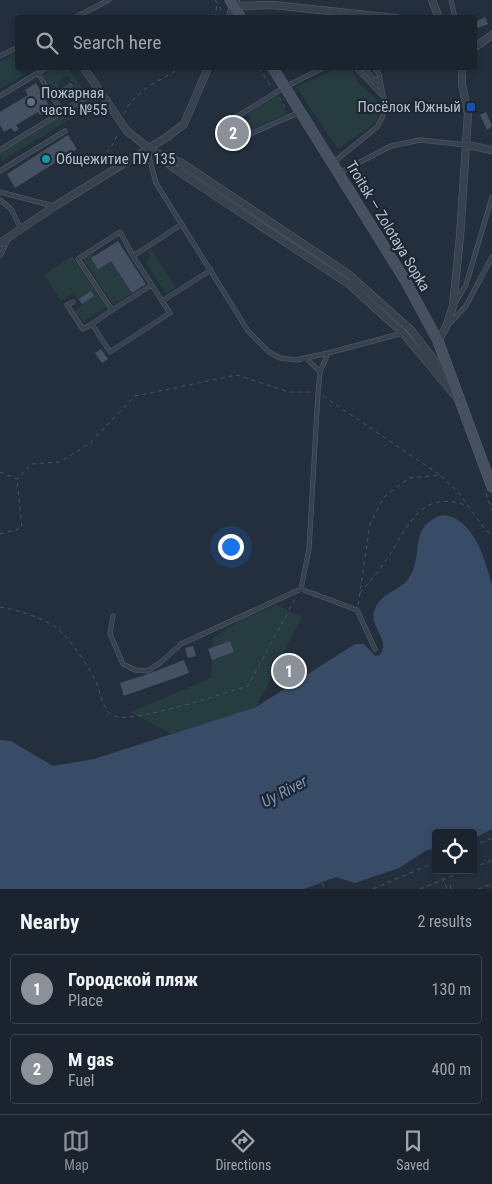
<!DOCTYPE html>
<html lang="en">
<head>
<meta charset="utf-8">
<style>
	body { margin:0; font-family:"Roboto Condensed",sans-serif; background:#242b36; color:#f1f3f6 }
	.controls { position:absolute; right:15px; bottom:15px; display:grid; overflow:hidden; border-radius:5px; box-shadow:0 2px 8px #0003 }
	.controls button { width:45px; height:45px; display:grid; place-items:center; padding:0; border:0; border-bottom:1px solid #39404a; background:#1b232e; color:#f1f3f6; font:25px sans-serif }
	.you { position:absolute; left:230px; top:546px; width:18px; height:18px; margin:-12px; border:4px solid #fff; border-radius:50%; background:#1a73e8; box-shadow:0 0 0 8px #1a73e833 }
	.badge { display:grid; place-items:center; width:32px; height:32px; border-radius:50%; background:#8c9099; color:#fff; font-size:16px; font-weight:700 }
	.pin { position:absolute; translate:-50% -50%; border:2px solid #fff; box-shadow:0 1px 5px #0006 }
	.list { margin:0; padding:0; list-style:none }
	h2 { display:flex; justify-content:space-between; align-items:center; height:65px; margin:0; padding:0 20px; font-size:21px }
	h2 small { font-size:16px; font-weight:400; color:#a0a4aa }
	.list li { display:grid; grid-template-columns:32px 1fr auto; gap:15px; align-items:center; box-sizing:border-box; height:70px; margin:0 10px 10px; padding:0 10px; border:1px solid #39404a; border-radius:5px }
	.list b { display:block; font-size:19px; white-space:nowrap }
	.list p { margin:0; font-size:16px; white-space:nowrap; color:#a0a4aa }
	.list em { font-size:16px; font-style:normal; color:#a0a4aa }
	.icon { flex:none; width:28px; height:28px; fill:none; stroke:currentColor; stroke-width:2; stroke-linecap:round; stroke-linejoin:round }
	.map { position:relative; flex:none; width:492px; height:889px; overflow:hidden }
	.search { position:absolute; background:#1b232e; box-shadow:0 2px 8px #0003; left:15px; right:15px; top:15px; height:55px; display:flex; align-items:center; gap:12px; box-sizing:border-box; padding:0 18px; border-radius:5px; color:#a0a4aa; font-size:19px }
	.sheet { height:225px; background:#1b232e }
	nav { display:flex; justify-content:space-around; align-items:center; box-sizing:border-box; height:70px; border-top:1px solid #39404a; background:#1b232e; font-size:14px; color:#a0a4aa }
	nav a { display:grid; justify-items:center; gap:2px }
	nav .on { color:#8c9099 }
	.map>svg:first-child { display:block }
	.green { fill:#263c3f }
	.water { fill:#394c67 }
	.building { fill:#455162 }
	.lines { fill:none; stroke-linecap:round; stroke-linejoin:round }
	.lane-casing { stroke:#565f6c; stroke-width:5 }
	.street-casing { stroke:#565f6c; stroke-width:8 }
	.secondary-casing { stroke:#565f6c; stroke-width:11 }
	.path { stroke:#44595c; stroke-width:1; stroke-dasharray:4 4; stroke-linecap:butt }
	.lane { stroke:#38414e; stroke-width:4 }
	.street { stroke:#38414e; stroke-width:7 }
	.secondary { stroke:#465061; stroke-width:10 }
	.service-dot { fill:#5c6f8a; stroke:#1d2633; stroke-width:2 }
	.transit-dot { fill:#1a4fb4; stroke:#1d2633; stroke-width:2 }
	.culture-dot { fill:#0f9aa8; stroke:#1d2633; stroke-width:2 }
	.labels { text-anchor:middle; stroke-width:4.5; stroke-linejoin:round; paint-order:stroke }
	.poi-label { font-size:15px; fill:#b4bcc9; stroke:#1d2633; text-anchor:start }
	.street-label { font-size:15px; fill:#b4bcc9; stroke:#1d2633 }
	.water-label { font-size:16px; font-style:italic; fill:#7c92b1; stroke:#1d2633 }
</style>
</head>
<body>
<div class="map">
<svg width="492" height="889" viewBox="0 0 492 889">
	<rect width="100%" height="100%" fill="#242f3e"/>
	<path class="green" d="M17,52L18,68L24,75L0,89V62Z
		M53,68H69L85,94L81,96L68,75L58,82L60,87L56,89L51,87L43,75Z
		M337,68H352L357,82L382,104L376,122L338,149L296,87Z
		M277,96L287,114L245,132L238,120L241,117L245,121L250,119L249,113Z
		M89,98L93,105L2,161L0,153Z
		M181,166L342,272L410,332L408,334L382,310L180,170Z
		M151,249L176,287L166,294L145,262L150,258L147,252Z
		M91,252L94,256L91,259L98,270L111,261L132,293L113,305L83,258Z
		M72,256L106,307L83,322L75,310L82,305L74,293L61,301L44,275Z
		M276,605L302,617L256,707L171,734L130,712L211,678L213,638L242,619Z"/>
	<path class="water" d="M443,515C474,518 486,561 492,586V829L473,839V833H436V848L425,851L399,868L355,883L336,877L304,889H0V740L11,741L53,766L94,759L256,707L355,644H364L375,656L380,655C391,640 370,628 374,612C379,593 400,591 409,578C425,555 407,526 443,515Z"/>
	<path class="building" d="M485,17L488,24L478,28L475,22Z
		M36,83L51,109L40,115L38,112L16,125L19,129L14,132L11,128L4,132L0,125V112L28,95L25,90Z
		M486,112L492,126L487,130L480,115Z
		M68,135L77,149L15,188L7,174Z
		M118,241L146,284L132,293L111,261L98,270L91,258Z
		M91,291L94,296L82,304L79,299Z
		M101,349L108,359L102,363L95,353Z
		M230,641L234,652L212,660L208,649Z
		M193,646L196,656L188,658L185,648Z
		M184,660L189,673L124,696L120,683L148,674Z"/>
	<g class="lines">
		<g class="lane-casing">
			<path id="lane" d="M451,0L455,18
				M74,18L109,0
				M0,56L18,47
				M356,68L382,95
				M374,68L379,74L381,85
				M38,73L62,112
				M0,96L46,68
				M53,98L70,86
				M300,112L243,137L233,119L285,87L323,68
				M233,119L224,126L233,142L243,137
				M147,149L156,183L248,331L269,352L280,358L296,360L328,353
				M0,150L85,98
				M334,162L377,127L383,116L385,106L381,85L363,68
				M0,171L65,131
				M339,173L391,146L420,140L467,145
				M0,192L53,206
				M0,200L11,209L21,229
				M0,256L8,240
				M133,256L120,232L78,259L112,310L152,285L162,301L211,270
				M152,285L133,256L182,224
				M73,302L67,305L83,329L92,324
				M455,303L466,285L492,197
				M112,310L92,324L110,352L170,313L162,301
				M449,324L466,306L492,257
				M306,358L320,372
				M301,589L357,610L375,649
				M113,616L110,634L123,664L135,670L147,671L160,663L181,644L301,589L309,549L318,392L320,372L328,353L403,333"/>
		</g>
		<g class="street-casing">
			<path id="street" d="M432,0L439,18
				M234,6L273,5L395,18
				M229,18L236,0
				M474,48L492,35
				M84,68L127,131L175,169L350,285L403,333L457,398
				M467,145L492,150
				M159,154L182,163L347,273L411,330L448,378
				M0,243L55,206L167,137L184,124L208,68
				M438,341L446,327L453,306L460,236L468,114L462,84V68"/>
		</g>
		<g class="secondary-casing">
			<path id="secondary" d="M230,0L241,18
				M273,68L405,280L438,341L492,487"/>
		</g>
		<path class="path" d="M215,0L223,12
			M215,18L217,3
			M259,68L272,88
			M279,97L287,111
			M124,114C132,92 161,80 180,68
			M86,165C104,155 111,153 118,132
			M323,396L440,475
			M0,472L17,479L31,464L60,462L90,443L135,396L237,375L289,392H313
			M486,493L492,511
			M0,534L22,528L17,480
			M360,593C369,582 379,571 387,559C409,526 420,488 468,506
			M358,605L370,524L384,497L409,478L440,475L459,493L486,531L492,534
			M0,607C18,610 37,616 54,626C68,635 90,668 97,684C101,694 103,712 114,716C134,724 223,693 248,686L296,597
			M473,846L492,838
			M473,868L492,860
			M439,870L447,889
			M322,883L325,889
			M373,889L436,862
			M420,889L467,870
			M451,889L450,885L454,884
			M478,889L492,884"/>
		<use href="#lane" class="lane"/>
		<use href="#street" class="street"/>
		<use href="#secondary" class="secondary"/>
	</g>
	<circle class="service-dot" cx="31" cy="102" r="5"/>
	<rect class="transit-dot" x="466" y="102" width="10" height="10" rx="2.5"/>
	<circle class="culture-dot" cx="46" cy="159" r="5"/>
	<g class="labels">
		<g class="poi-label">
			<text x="41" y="98">Пожарная<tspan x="41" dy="17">часть №55</tspan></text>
			<text x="461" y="112" text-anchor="end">Посёлок Южный</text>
			<text x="56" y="164">Общежитие ПУ 135</text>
		</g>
		<g class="street-label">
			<text transform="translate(388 226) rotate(59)" y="5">Troitsk — Zolotaya Sopka</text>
		</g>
		<g class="water-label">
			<text transform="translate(284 791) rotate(-28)" y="6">Uy River</text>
		</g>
	</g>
</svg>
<div class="controls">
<button><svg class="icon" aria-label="locate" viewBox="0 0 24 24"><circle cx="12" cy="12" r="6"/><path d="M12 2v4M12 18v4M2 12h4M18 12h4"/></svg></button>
</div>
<div class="you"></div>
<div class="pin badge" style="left:289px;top:671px">1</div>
<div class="pin badge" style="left:233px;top:133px">2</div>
<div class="search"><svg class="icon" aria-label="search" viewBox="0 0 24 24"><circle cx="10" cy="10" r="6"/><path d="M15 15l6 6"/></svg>Search here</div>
</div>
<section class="sheet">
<h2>Nearby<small>2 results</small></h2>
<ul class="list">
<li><span class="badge">1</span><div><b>Городской пляж</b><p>Place</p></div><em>130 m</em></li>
<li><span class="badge">2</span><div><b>M gas</b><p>Fuel</p></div><em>400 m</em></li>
</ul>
</section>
<nav>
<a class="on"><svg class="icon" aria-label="map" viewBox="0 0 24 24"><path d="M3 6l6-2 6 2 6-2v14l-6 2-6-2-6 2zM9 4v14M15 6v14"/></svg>Map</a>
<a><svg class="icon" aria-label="directions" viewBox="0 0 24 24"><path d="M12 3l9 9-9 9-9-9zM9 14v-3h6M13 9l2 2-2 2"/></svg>Directions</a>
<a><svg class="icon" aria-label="saved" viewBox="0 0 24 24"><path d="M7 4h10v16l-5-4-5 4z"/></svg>Saved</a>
</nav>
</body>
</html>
